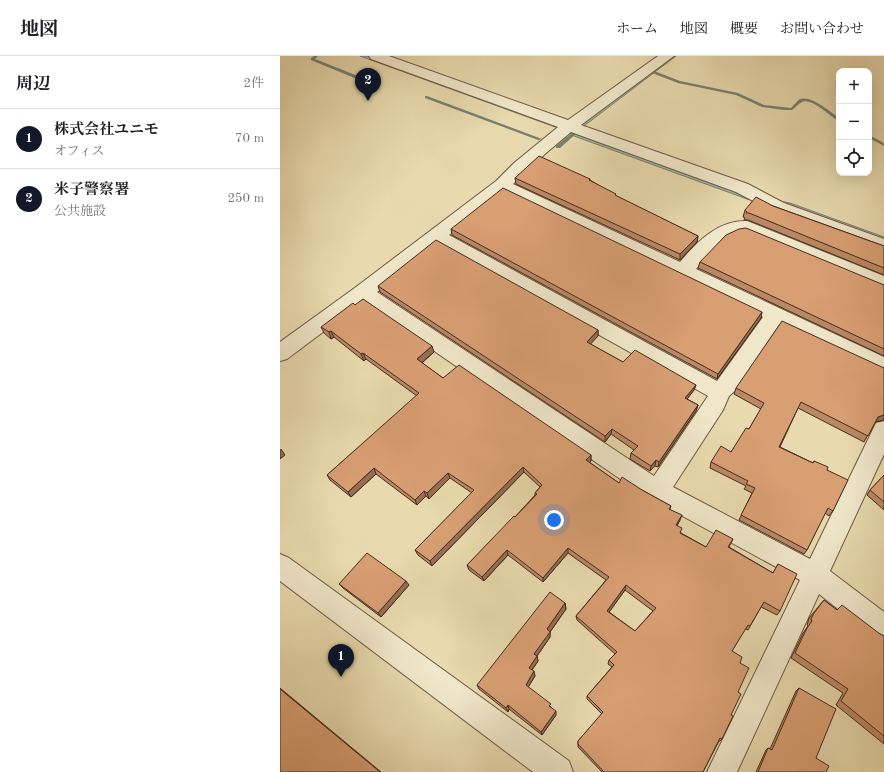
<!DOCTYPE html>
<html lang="ja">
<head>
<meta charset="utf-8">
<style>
	body { margin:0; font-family:"Old Standard TT","Noto Serif JP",serif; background:#f6f6f6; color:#202124 }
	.controls { position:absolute; right:12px; top:12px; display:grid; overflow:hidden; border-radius:8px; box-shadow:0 4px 16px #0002 }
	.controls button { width:36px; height:36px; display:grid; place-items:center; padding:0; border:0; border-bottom:1px solid #e0e0e0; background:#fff; color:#202124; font:20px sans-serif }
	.you { position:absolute; left:274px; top:464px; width:14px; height:14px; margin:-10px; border:3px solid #fff; border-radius:50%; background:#1a73e8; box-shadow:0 0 0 6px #1a73e833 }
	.badge { display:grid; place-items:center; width:26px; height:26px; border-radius:50%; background:#111827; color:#fff; font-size:13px; font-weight:700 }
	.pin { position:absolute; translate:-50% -33px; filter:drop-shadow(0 1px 2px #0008) }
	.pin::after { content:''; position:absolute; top:21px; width:14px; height:12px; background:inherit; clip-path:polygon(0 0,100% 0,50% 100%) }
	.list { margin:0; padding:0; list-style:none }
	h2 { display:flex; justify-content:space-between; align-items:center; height:52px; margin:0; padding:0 16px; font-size:17px }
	h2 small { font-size:13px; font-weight:400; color:#757577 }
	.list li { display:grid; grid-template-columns:26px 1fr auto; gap:12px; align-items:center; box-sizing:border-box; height:60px; padding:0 16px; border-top:1px solid #e0e0e0 }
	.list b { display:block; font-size:15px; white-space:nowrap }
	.list p { margin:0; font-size:13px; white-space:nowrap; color:#757577 }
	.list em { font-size:13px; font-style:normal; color:#757577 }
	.icon { flex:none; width:22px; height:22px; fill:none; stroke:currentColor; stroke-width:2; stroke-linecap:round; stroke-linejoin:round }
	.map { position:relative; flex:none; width:604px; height:716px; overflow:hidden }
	header { display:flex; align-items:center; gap:24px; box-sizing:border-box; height:56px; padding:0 20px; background:#fff; border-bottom:1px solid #e0e0e0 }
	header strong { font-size:19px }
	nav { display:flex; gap:22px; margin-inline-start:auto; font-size:14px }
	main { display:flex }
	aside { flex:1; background:#fff }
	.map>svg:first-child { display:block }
	.water { fill:#98bba7; stroke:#778171 }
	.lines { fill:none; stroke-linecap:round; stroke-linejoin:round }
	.stream { fill:#778171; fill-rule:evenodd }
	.street-casing { stroke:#6e5744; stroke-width:2 }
	.street { fill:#f0e7ca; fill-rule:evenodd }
	.wall { fill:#ba8963; stroke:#452b21; fill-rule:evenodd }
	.shaded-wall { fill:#976f50; stroke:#452b21 }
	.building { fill:#d89f73; stroke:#452b21; fill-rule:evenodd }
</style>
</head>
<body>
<header>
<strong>地図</strong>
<nav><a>ホーム</a><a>地図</a><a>概要</a><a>お問い合わせ</a></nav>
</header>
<main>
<aside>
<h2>周辺<small>2件</small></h2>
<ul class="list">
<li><span class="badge">1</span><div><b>株式会社ユニモ</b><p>オフィス</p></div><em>70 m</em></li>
<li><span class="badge">2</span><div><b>米子警察署</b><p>公共施設</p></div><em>250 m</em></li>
</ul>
</aside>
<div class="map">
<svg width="604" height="716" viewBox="0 0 604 716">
	<rect width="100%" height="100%" fill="#e8daae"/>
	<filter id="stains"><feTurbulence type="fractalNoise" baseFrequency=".005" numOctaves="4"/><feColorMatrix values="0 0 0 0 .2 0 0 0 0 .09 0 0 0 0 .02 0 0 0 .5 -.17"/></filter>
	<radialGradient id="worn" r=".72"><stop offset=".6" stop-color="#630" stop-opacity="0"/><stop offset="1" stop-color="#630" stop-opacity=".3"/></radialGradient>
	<path class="water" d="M80,0H88L284,70L393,0H396L296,76L470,139L510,147L604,181V186L507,150L467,143L294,80L289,76Z"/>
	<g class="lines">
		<path class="stream" d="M34,0H38L35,3L78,20L84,17L87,18L79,23H77L31,4V2Z
			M372,15H374L400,25L458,37L484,49L511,52C514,49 517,45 520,43C531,39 551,56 559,62V65C551,61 531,41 522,46C518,48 515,52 512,54H504L482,51L456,39L398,27L372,17Z
			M145,40H147L262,83L258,84L145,42Z
			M293,76L297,77L280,92H276V90Z
			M589,79L604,87V90L589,82Z"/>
		<g class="street-casing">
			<path id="street" d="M89,0H109L288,64L378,0H394L301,69L468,128L504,147L604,183V196L492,155L456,136L291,76L266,97L233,128L400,206C418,185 438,164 467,165L604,220V235L465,177C444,176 428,199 416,213L604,301V318L499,269L456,334L449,340L443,354L393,431L530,503L596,367L604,365V398L550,515L604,556V586L595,582L539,538L457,716H427L520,524L362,438L83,246L7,303L0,305V286L76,231L216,125L234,107L278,71L91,3ZM223,136L483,261L437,325L169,179ZM157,188L428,340L374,420L97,236Z
				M0,498L9,502L289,705L293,716H253L0,525Z"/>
		</g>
		<use href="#street" class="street"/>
	</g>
	<path class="wall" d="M235,122L310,123V124L336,140L418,180L417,186L400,204L236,128Z
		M493,150L604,190V219L468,164H464L465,162L463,161L465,154Z
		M171,173L481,262L437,323L172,179Z
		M420,206L604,229V300L418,212Z
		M98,230L318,274V280L310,288L343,306L416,329L414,334L407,343L418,349L416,355L378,411L375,410L370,415L350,403L351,397L354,394L331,378L325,386L100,236Z
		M41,271L154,296L142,307L163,322L311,399V405L309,406L339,427L362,434L391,450L390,453L400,464L397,469L401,477L426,491L453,483L449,491L493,517L498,508L500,555L497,559L481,551L468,574L465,573L452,595L460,607L458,636L451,659L442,683L440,685H439L423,716H322L298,691V685L322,658L307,643V640L332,611L328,608L329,604L335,598L297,564L296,560L326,524L288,497L263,526L228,499L204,525L189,514L187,509L235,461L255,439V437L260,431L244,416L152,510L138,499L135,494L192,437L170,422L149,443L146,440L137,449L96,418L71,441L50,424L47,419L137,340L86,303L84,305L54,281L51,283L44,277ZM345,534L373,555L355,575L329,556Z
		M604,312V364L595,366L584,386L518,352L500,391L533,407L534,405L547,414L553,455L549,460L545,457L527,494L524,498L459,464L472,437L464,433L466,430L430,412L431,406L451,396L469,373L481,353L454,338L456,332Z
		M604,419V454L587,439L590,434Z
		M59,528L129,529L101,561L63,532Z
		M544,544L557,554L600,578L604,580V688L556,649L563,637L511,602L523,577L528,570L527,569L529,562Z
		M285,547L286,553L270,576V581L257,600L258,605L252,614L255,620L248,631L272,652L276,659L262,679L229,653L228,656L199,633L197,629Z
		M519,632L536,702L546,716H476L486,694L488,692L490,693L516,635Z"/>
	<path class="shaded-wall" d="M418,180L417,186L400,204V198Z
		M482,256L481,262L437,323L438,318Z
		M318,274V280L307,292V286Z
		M51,275L54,281L51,283L49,276Z
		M152,290L154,296L139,309L137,303Z
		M83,297L86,303L84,305L81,298Z
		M416,329L414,334L404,347L405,342Z
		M418,349L416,355L378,411L379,406Z
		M604,359V364L595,366L598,361Z
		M332,373L331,378L325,386V380Z
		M1,393L5,399L0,403V395Z
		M311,399V405L306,410V404Z
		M376,404L375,410L370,415L371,410Z
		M243,411L244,416L152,510L150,505Z
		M94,412L96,418L71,441L68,436Z
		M168,417L170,422L149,443L147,437Z
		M144,435L146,440L137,449L135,444Z
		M402,459L400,464L395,474L396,469Z
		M288,492V497L263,526V522Z
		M227,494L228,499L204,525L202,521Z
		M126,525L129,529L101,561L98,557Z
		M346,529L345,534L327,559V555Z
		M285,547L286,553L270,576V581L255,603L254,598L267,573Z
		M257,600L258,605L250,617L249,612Z
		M254,615L255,620L247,633L246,629Z
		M0,632L101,716H100L0,633Z
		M228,649L229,653L228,656L226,652Z
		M276,655V659L262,679L261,676Z"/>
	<path class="building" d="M259,100L310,123L309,124L336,138L335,139L418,180L400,198L235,122Z
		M223,132L482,256L438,318L171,173Z
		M476,141L493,150L604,190V212L469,157H466L467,156L465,154Z
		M466,172L604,229V293L420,206L446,179L459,173Z
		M156,184L318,274L307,286L343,306L355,294L416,329L405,342L418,349L379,406L376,404L371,410L351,397L358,390L332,373L325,380L98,230Z
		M83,243L152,290L137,303L163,322L179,309L311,399L306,404L339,427L342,421L362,434L391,450L389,453L402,459L396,469L402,472L400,477L426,491L436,474L453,483L448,491L493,517L498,508L517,518L500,555L484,546L470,570L468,569L452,595L462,601L460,607L469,612L458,636L461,638L451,659L453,660L442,683L440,682L423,716H324L298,688V685L323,656L307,640L334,609L329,604L337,596L296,560L329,521L288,492L263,522L227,494L202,521L187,509L234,460L235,461L257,438L255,437L262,429L243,411L150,505L135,494L194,434L168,417L147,437L144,435L135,444L94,412L68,436L47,419L139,337L83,297L81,298L51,275L49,276L41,271L73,247L75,249ZM346,529L376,552L355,575L327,555Z
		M502,265L604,312V359L598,361L588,380L521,346L499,391L533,407L534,405L548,411L547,414L568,424L553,455L548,452L527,494L461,459L475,432L466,428L468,425L431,406L441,390L451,396L466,372L469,373L484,347L456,332Z
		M604,419V446L590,434Z
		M87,497L126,525L98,557L59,528Z
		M270,536L285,547L267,573L270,576L254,598L257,600L249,612L254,615L246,629L271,648L269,650L276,655L261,676L228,649L226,652L197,629Z
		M544,544L557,554L562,549L600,578L604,580V680L561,645L568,633L515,597L527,572L532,565L531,563L534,557Z
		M519,632L556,653L536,702L549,710L546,716H478L488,692L492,694Z
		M0,633L100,716H0Z"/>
	<rect width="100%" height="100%" filter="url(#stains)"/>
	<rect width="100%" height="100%" fill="url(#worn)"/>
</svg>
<div class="controls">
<button>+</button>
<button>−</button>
<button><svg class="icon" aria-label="locate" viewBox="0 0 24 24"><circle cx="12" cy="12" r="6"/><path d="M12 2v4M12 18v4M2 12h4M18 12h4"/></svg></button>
</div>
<div class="you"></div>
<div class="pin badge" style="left:61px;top:621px">1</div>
<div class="pin badge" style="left:88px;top:45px">2</div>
</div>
</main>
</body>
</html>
